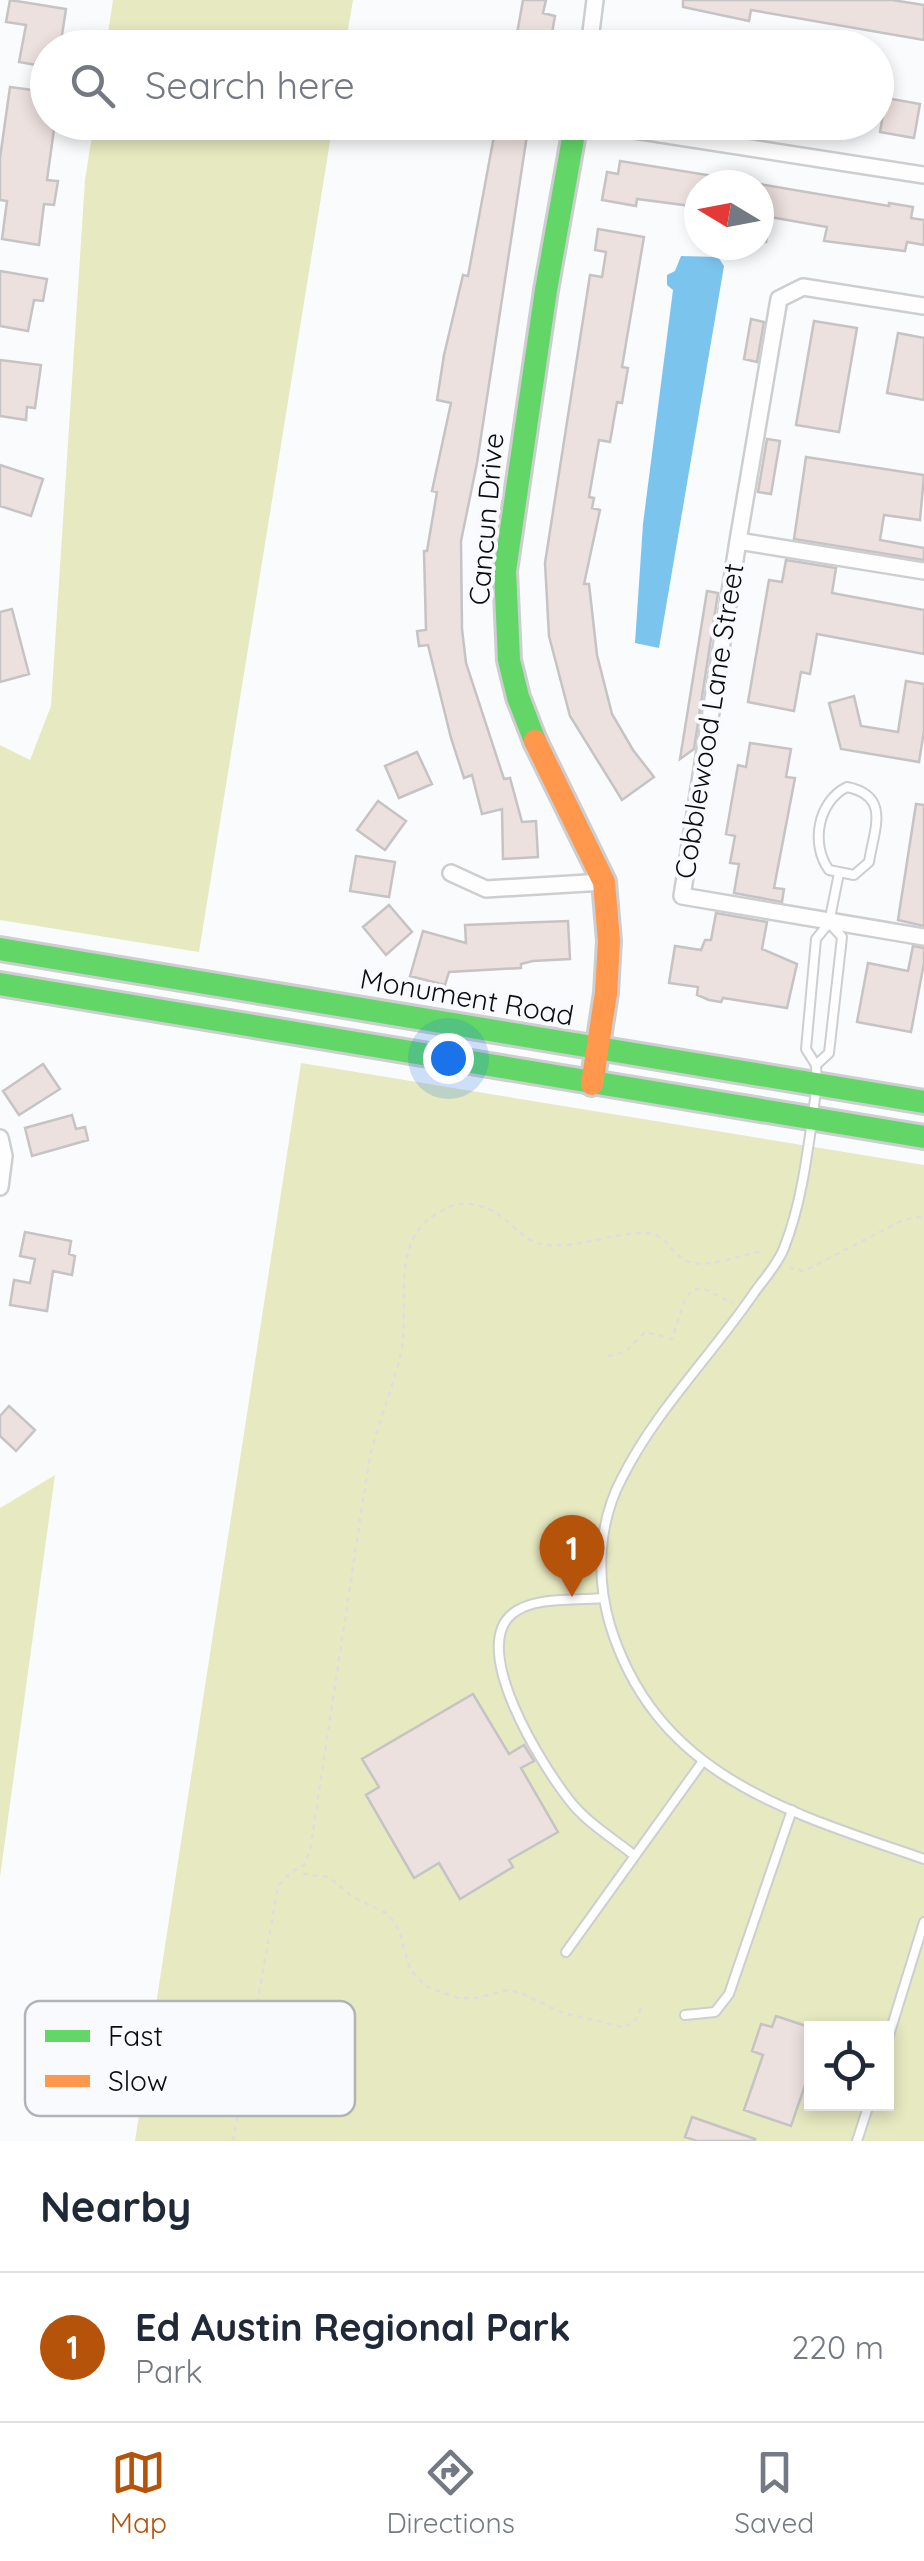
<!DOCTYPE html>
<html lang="en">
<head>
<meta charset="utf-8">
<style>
	body { margin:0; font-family:Quicksand,sans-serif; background:#f6f6f7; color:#1f2937 }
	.controls { position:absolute; right:30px; bottom:30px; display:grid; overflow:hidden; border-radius:0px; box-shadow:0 5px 15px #0003 }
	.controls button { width:90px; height:90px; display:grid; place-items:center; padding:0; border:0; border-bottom:2px solid #e0e1e3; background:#fff; color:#1f2937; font:50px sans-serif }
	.compass { position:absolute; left:684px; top:170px; width:90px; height:90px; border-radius:50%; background:#fff; box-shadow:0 5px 15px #0003; rotate:280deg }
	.you { position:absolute; left:448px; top:1058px; width:35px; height:35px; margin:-25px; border:8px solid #fff; border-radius:50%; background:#1a73e8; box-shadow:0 0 0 15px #1a73e833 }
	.badge { display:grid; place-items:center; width:65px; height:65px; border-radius:50%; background:#b45309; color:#fff; font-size:32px; font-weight:700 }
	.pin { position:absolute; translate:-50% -82px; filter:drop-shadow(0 2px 5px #0008) }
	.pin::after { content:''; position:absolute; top:52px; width:35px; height:30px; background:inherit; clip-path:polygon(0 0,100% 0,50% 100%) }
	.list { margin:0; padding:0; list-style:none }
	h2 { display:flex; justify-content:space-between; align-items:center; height:130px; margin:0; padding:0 40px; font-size:42px }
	h2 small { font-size:32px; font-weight:400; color:#747a83 }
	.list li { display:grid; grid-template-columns:65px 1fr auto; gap:30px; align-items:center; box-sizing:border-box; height:150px; padding:0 40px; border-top:2px solid #e0e1e3 }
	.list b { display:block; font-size:38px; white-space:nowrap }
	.list p { margin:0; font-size:32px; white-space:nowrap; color:#747a83 }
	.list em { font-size:32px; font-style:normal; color:#747a83 }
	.icon { flex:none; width:55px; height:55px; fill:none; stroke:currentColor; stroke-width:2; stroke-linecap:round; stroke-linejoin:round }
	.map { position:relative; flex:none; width:924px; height:2141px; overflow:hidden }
	.search { position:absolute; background:#fff; box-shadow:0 5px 15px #0003; left:30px; right:30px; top:30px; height:110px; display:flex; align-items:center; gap:25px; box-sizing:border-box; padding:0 35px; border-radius:55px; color:#747a83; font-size:38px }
	.sheet { height:280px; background:#fff }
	nav { display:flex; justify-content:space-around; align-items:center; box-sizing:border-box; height:140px; border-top:2px solid #e0e1e3; background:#fff; font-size:28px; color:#747a83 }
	nav a { display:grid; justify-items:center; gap:5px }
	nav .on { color:#b45309 }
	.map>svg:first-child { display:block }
	.green { fill:#e7e9c0; fill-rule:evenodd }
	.water { fill:#7bc4ee }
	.building { fill:#ede1df; stroke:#c5c3c4; stroke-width:2.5 }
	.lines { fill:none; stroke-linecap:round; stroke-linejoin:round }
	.lane-casing { stroke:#cdced0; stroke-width:12 }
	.street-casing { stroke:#cdced0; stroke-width:20 }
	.fast-casing { stroke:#cdced0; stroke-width:28 }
	.slow-casing { stroke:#cdced0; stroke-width:28 }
	.path { stroke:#dedede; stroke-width:2.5; stroke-dasharray:5 5; stroke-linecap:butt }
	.lane { stroke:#fefeff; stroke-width:8 }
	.street { stroke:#fefeff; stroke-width:15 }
	.fast { stroke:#63d668; stroke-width:22 }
	.slow { stroke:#ff974d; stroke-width:22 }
	.labels { text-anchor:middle; stroke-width:8; stroke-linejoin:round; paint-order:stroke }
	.street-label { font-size:28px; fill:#0b0c0e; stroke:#f9fafe }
	.key { fill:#f9fafe; stroke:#b2b3b6; stroke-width:2.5 }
	.key-label { font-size:28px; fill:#0b0c0e }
</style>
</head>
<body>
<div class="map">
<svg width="924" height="2141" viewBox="0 0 924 2141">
	<rect width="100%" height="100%" fill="#fafbfd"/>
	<path class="green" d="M113,0H353L345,47H106Z
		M94,123H333L199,952L0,920V745L30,760L51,706L85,180Z
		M301,1063L924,1165V2141H135ZM812,2029H886V2104H812Z
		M55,1475L0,1877V1508Z"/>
	<path class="water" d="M681,256L718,257L724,266L659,648L635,643L643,524L673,290L667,285V275L675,271Z"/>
	<path class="building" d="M10,0L66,9L60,48H48V67L19,62L26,25L6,22Z
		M523,0H546L543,13L555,16L551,39L540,37L538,48L515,45Z
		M683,0H892L924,5V40L751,10L749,21L683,7Z
		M10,87L48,92V122H55L47,180L58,181L54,205L44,204L39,245L2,239L7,201L0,200V158Z
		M886,98L920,104L914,138L880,132Z
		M485,122H529L477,463L461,541L462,629L466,663L504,779L510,778L522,822L536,821L538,857L503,859L502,809L482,814L472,775L464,778L451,738L428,645L419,646L417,631L426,630L424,551H427L437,492L432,491L451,403L437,400L444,355L463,275L468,276L494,136L482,134Z
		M620,161L726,178V185H699V207L637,199L636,206L602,200L607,172L618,174Z
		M759,184L889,206V203L913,207L911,218L924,220V245L907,242L905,251L824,241L827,227L770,217L766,242H759Z
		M598,229L644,237L622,367L628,368L622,403L617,402L610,442L599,440L589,497L594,498L592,508L600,510L584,584H589L597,655L612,714L633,750L654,777L622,800L570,716L549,636L545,563L590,275L602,277L606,252L595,250Z
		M0,271L47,279L43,301L34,300L28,331L0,326Z
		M751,319L764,322L757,362L744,359Z
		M814,321L857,328L839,432L796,425Z
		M898,333L924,338V400L887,393Z
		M0,360L41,365L35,408L27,407L26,420L0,416Z
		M767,439L780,441L771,494L758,492Z
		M806,457L924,475L920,520L884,515L880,540L924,548V560L794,539Z
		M0,465L43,479L31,516L0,506Z
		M786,560L836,568L832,593L924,610V654L817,634L810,674L801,672L794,711L748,702L769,580L782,582Z
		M707,591L718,593L694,749L680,759Z
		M12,609L29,674L0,682V612Z
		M906,681L924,684V731L919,762L841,749L829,703L854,696L861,726L898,732Z
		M750,743L791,749L786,777L795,778L774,888L784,889L782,902L734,893L739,864L730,863L735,836L726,834L738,765L746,767Z
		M417,752L432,784L399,798L385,766Z
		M378,801L406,821L385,850L357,830Z
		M916,804L924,805V926L898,920Z
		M356,856L395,862L389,897L350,891Z
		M389,905L412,932L386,955L363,927Z
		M716,913L767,922L762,949L797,964L787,1008L723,998L721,1002L709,1000L697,995L698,987L669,983L675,946L701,950L705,940H711Z
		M568,921L570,959L533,961L521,964V968L449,972L445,985L410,976L423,931L466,943L465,925Z
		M913,946L924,948V963L911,1032L857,1022L868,963L908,971Z
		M43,1064L60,1089L19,1115L3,1091Z
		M72,1115L76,1129L85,1127L88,1140L32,1156L25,1128Z
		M25,1232L71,1241L69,1254L75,1256L72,1275L53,1271L47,1311L10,1305L14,1280L30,1283L35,1259L20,1256Z
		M9,1406L35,1430L16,1451L0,1436V1416Z
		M473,1694L509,1754L524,1745L534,1761L521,1768L558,1832L509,1860L513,1867L460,1899L439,1863L414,1878L366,1795L379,1787L362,1759Z
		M776,2016L812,2028V2065L791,2126L744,2110L763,2055L752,2051L761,2024L772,2027Z
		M692,2117L755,2139V2141H697L685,2137Z"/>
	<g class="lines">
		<g class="lane-casing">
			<path id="lane" d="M847,787C891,796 874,829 869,862L854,875L829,870C810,844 818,801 847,787Z
				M839,873L829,923L816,939L806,1049L816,1065L817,1085C809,1138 804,1198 784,1248C778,1264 764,1279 754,1293C712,1355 656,1410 622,1478C598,1523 596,1577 610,1625C657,1777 789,1812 924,1859
				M816,1065L829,1053L842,937L831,925
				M602,1598C575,1601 534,1596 512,1614C469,1650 543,1767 570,1801C586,1822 614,1839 635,1856
				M566,1952L703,1761
				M685,2015L715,2012L729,1994L792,1810
				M886,2045L924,1922
				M857,2141L869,2104"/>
		</g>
		<g class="street-casing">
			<path id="street" d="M589,48L595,0
				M583,122L924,175
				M738,541L779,299L803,287L924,306
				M924,571L738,541L682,896L924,937
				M451,873L486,889L604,882
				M0,1138L4,1156L0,1187"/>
		</g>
		<g class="fast-casing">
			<path id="fast" d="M535,741L518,697L509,660L505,571L546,290L576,122
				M0,949L924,1102
				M0,984L924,1137"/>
		</g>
		<g class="slow-casing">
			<path id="slow" d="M535,741L604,882L609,941L606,993L592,1084"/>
		</g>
		<path class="path" d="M789,1268L804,1271L903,1220L924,1216
			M608,1356L625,1352L645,1332L672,1339L685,1299L692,1290L702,1288L733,1303
			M303,1874L329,1877L351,1896L388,1914L399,1930L410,1969L425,1986L458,1998H477L507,1990L521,1993L560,2012L622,2027L634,2023L641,2008
			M233,2141L278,1886L291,1872L304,1865L310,1851L369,1461C377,1426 391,1393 400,1358C412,1310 386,1239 440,1212C447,1208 454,1204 461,1204C508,1202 513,1243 548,1245C581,1248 614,1232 647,1233C665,1234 670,1250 683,1259C700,1271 738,1256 757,1252L764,1255"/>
		<use href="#lane" class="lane"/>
		<use href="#street" class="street"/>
		<use href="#fast" class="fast"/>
		<use href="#slow" class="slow"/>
	</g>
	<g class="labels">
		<g class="street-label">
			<text transform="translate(486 519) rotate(-85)" y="10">Cancun Drive</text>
			<text transform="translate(709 721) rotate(-81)" y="10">Cobblewood Lane Street</text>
			<text transform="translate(467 997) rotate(10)" y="10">Monument Road</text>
		</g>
	</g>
	<rect x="25" y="2001" width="330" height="115" rx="15" class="key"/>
	<rect x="45" y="2030" width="45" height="12" fill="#63d668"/>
	<rect x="45" y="2075" width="45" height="12" fill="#ff974d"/>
	<g class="key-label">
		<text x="108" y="2046">Fast</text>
		<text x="108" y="2091">Slow</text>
	</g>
</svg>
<div class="controls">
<button><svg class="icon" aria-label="locate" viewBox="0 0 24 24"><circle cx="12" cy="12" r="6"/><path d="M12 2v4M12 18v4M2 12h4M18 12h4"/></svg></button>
</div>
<svg class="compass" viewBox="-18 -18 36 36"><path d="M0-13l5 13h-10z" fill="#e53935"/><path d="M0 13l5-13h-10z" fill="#747a83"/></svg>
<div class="you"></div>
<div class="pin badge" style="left:572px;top:1597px">1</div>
<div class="search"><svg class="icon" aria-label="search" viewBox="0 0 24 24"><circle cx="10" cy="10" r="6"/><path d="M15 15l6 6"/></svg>Search here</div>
</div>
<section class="sheet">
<h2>Nearby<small></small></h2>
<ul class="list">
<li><span class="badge">1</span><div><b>Ed Austin Regional Park</b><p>Park</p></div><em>220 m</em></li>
</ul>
</section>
<nav>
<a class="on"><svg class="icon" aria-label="map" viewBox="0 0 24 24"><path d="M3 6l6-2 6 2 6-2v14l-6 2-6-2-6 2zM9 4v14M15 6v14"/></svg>Map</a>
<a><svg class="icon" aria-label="directions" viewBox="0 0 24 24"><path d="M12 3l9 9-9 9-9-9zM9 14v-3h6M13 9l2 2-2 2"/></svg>Directions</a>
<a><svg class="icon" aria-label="saved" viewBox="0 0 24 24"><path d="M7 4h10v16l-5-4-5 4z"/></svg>Saved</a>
</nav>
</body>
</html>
